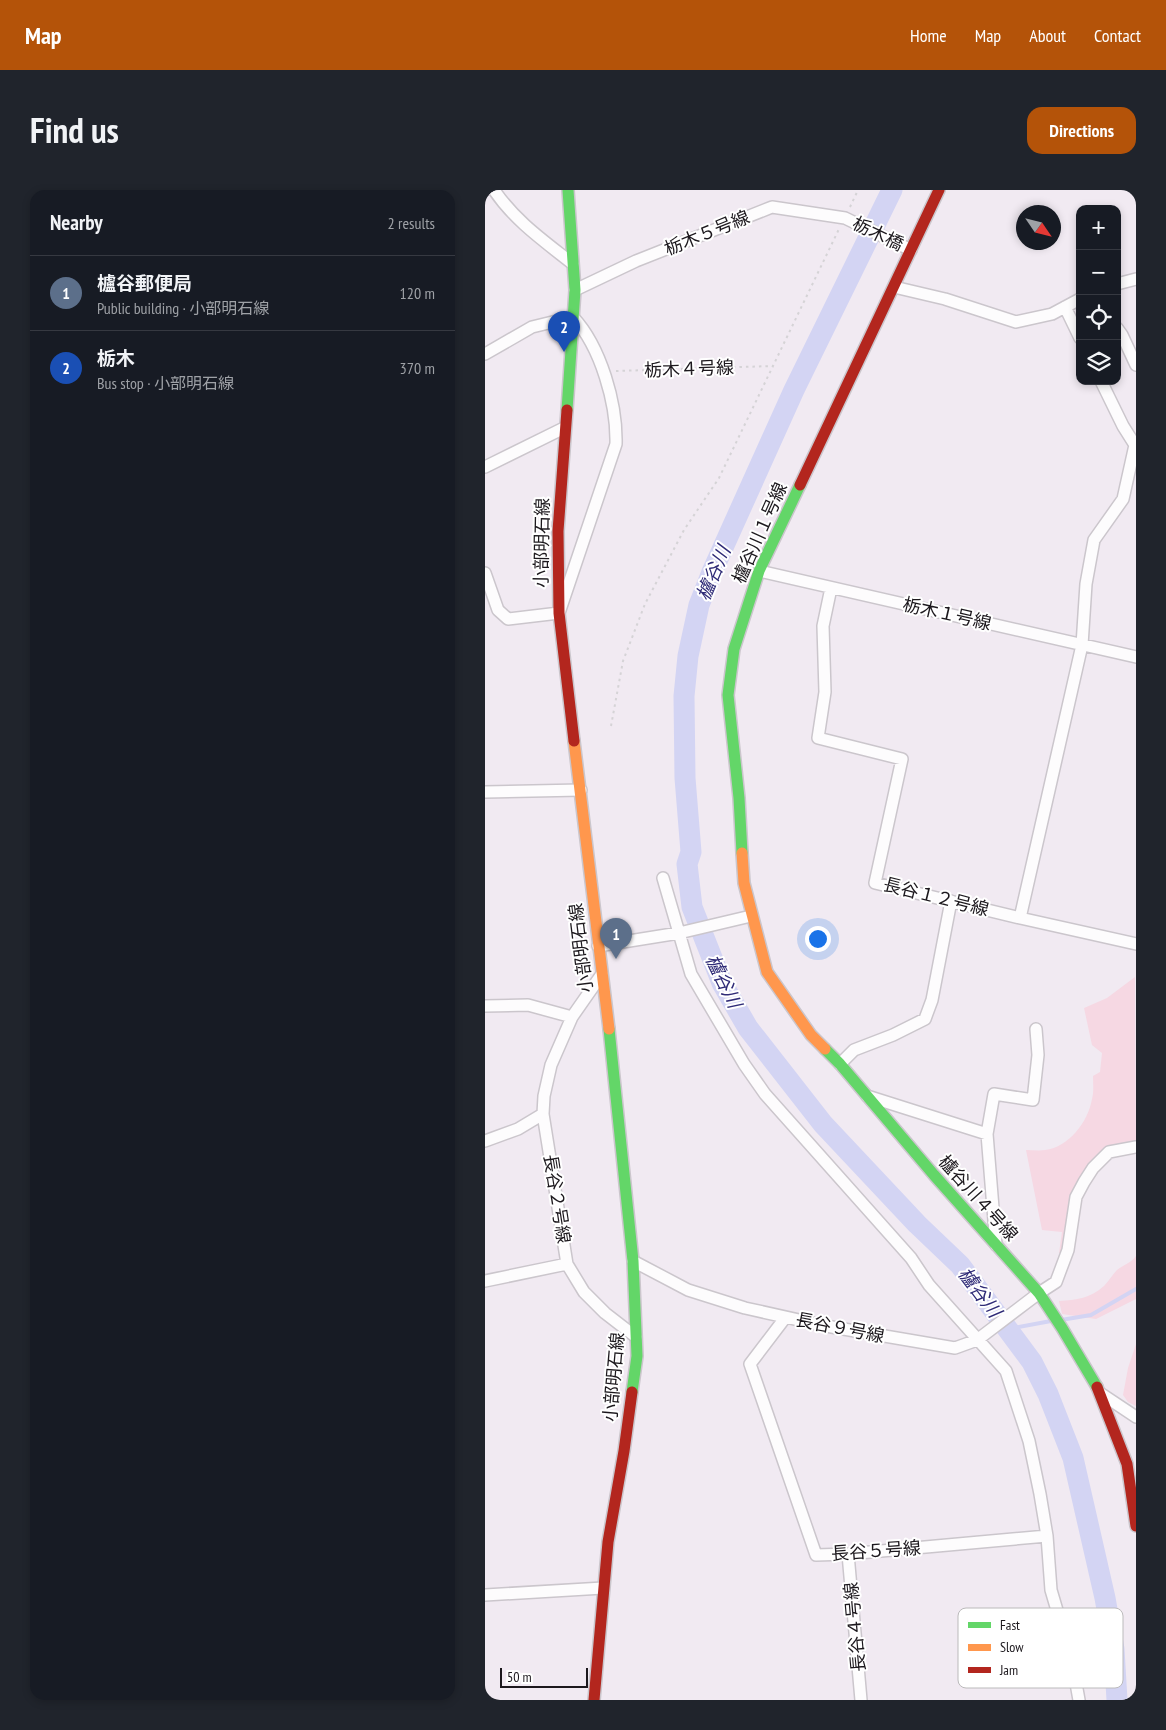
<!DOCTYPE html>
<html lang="en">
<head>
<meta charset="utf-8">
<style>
	body { margin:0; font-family:"PT Sans Narrow","Noto Sans JP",sans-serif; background:#20242c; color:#f1f3f6 }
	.controls { position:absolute; right:15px; top:15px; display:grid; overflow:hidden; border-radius:10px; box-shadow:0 2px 8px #0003 }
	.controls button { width:45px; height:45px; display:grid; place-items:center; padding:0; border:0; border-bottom:1px solid #363941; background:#171b24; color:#f1f3f6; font:25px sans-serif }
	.compass { position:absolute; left:531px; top:15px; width:45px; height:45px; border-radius:50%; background:#171b24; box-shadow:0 2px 8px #0003; rotate:125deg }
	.scale { position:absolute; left:15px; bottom:12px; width:88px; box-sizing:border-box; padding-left:5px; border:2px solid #1c181d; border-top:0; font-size:14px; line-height:18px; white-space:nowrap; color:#1c181d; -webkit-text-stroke:4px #fff; paint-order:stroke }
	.you { position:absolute; left:332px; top:748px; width:18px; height:18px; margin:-12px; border:4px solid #fff; border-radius:50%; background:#1a73e8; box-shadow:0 0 0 8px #1a73e833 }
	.badge { display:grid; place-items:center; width:32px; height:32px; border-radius:50%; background:#b45309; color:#fff; font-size:16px; font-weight:700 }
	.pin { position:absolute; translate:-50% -41px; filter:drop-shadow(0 1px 2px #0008) }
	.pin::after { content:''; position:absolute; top:26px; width:18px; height:15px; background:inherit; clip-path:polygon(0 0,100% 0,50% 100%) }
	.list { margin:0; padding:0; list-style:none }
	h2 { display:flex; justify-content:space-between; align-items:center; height:65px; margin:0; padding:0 20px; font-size:21px }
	h2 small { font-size:16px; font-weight:400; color:#9ea1a6 }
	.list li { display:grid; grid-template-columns:32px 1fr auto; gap:15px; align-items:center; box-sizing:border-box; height:75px; padding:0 20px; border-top:1px solid #363941 }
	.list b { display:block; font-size:19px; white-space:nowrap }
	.list p { margin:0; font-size:16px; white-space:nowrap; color:#9ea1a6 }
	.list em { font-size:16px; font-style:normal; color:#9ea1a6 }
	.icon { flex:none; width:28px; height:28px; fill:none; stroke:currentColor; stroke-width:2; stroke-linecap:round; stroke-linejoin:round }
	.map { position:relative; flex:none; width:651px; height:1510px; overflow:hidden; border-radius:15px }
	header { display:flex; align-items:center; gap:30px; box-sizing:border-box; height:70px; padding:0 25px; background:#b45309; color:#fff }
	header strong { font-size:24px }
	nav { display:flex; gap:28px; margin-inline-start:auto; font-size:18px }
	.intro { display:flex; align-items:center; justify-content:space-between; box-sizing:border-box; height:120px; padding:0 30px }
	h1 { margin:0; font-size:35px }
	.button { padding:12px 22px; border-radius:15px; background:#b45309; color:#fff; font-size:18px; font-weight:700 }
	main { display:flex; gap:30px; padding:0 30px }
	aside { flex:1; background:#171b24; border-radius:15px; box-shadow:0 2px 8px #0003 }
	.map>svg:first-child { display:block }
	.green { fill:#f6d8e3 }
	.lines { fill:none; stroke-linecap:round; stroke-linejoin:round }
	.stream { stroke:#d3d4f3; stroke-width:4 }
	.river { stroke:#d3d4f3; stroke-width:21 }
	.street-casing { stroke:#cbc6cc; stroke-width:14 }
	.fast-casing { stroke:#cbc6cc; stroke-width:14 }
	.slow-casing { stroke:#cbc6cc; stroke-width:14 }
	.jam-casing { stroke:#cbc6cc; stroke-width:14 }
	.path { stroke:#d5d3d6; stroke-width:2; stroke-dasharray:2.5 4; stroke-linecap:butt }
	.street { stroke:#fdfcfd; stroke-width:11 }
	.fast { stroke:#63d668; stroke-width:11 }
	.slow { stroke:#ff974d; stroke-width:11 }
	.jam { stroke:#b3261e; stroke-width:11 }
	.labels { text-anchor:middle; stroke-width:4; stroke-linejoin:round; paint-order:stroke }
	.street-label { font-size:18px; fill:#1c181d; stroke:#fff }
	.water-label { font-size:19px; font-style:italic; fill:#2f2b77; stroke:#fff }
	.key { fill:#fff; stroke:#bbbabb; stroke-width:1 }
	.key-label { font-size:14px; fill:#1c181d }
</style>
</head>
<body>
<header>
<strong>Map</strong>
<nav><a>Home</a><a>Map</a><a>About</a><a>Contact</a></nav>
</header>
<div class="intro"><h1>Find us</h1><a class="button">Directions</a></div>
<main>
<aside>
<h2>Nearby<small>2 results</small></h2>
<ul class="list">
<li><span class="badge" style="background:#5c6f8a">1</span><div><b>櫨谷郵便局</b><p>Public building · 小部明石線</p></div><em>120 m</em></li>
<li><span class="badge" style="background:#1a4fb4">2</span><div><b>栃木</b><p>Bus stop · 小部明石線</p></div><em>370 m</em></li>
</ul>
</aside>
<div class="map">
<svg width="651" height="1510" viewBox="0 0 651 1510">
	<rect width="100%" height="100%" fill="#f1eaf2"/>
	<path class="green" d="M650,787L651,954L628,958L604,973L585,1010L584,1036L579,1062L574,1063L577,1042L557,1040L541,960C547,960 554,961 560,960C584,957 603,932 607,909C609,902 608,893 608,886L615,882L617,863L607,855L599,818L622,808Z
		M651,1066V1109L611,1129L577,1124L574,1111C591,1110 606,1108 619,1096C624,1091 627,1085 632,1080C638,1075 646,1073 651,1066Z
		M651,1154V1216L643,1212L638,1205L643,1178Z"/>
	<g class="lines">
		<path class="stream" d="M576,1130L606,1125L651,1099
			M523,1139L566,1131"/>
		<path class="river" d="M407,0L309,200L227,382L214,415L203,466L199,506L200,588L206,662L202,674L207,717L237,793L263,838L338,934L432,1034L475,1075L547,1172L563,1204L588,1268L620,1408L629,1459L632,1510"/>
		<g class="street-casing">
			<path id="street" d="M9,0C30,31 59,51 88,74
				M632,94L651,89
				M409,97L460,109L531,132L567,124L595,109
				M90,100L151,71L287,17L360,28L426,60
				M580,117L595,148
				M632,138L637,145L651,175
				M0,164L47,137L88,127C116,157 132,214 131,254L74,423L23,429L13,420L0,383
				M0,277L79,238
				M274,381L651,467
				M346,398L338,436L340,502L333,548L417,569L390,693L535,728L597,455L601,394L609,350L638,309L650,255L638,236L616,191
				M0,602L96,600
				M178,688L206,784L259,874L280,904L426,1068L444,1095L521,1181L544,1251L555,1304L562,1346L566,1400L587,1471L594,1510
				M535,728L651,754
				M113,756L194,743L266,726
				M0,816L43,815L87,827
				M355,874L369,860L408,845L440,829L447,810L466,711
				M382,906L502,944
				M0,951L33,939L58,924
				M511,1055L502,944L509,904L548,910L553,865L551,839
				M148,1071L203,1100L260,1118L341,1136L470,1158L492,1150L554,1103L571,1092L583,1060L591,1007L599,992L608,978L624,962L651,957
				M82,1074L99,1102L120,1123L151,1147
				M0,1091L82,1074L58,924L59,906L66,875L87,827L117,784
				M300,1128L265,1174L331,1365L363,1364L562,1346
				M615,1203L651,1227
				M363,1364L376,1510
				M0,1405L118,1398"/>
		</g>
		<g class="fast-casing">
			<path id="fast" d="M82,220L90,100L83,0
				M257,663L254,608L243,505L249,459L274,381L315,295
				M124,839L148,1071L152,1166L147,1202
				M340,859L355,874L449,985L554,1103L577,1138L612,1197"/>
		</g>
		<g class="slow-casing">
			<path id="slow" d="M89,551L124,839
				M257,663L259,693L282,782L326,845L340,859"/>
		</g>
		<g class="jam-casing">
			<path id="jam" d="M82,220L73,341L74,423L89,551
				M315,295L454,0
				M612,1197L642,1274L651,1336
				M109,1510L123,1352L139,1261L147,1202"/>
		</g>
		<path class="path" d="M365,17L373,0
			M131,181L288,176
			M126,536L138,471L160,414L199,340L234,288L354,39"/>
		<use href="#street" class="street"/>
		<use href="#fast" class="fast"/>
		<use href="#slow" class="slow"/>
		<use href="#jam" class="jam"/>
	</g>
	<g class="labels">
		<g class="street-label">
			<text transform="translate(222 43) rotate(-22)" y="6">栃木５号線</text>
			<text transform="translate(393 44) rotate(26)" y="6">栃木橋</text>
			<text transform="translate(204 179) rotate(-2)" y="6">栃木４号線</text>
			<text transform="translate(275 343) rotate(-66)" y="6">櫨谷川１号線</text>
			<text transform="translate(57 353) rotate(-89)" y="6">小部明石線</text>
			<text transform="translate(462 424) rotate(13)" y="6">栃木１号線</text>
			<text transform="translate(451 707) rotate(14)" y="6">長谷１２号線</text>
			<text transform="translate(96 758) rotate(-97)" y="6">小部明石線</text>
			<text transform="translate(493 1008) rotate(48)" y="6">櫨谷川４号線</text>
			<text transform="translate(72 1009) rotate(81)" y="6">長谷２号線</text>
			<text transform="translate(355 1138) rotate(11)" y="6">長谷９号線</text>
			<text transform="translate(129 1187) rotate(-85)" y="6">小部明石線</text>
			<text transform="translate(391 1361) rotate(-4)" y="6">長谷５号線</text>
			<text transform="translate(370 1437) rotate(-95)" y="6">長谷４号線</text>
		</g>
		<g class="water-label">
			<text transform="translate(228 383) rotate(-67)" y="7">櫨谷川</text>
			<text transform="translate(239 791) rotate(64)" y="7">櫨谷川</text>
			<text transform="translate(495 1102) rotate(53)" y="7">櫨谷川</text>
		</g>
	</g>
	<rect x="473" y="1418" width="165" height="80" rx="8" class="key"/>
	<rect x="483" y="1432" width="23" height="6" fill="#63d668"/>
	<rect x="483" y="1454" width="23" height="7" fill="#ff974d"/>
	<rect x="483" y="1477" width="23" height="6" fill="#b3261e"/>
	<g class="key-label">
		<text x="515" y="1440">Fast</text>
		<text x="515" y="1462">Slow</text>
		<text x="515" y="1485">Jam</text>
	</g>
</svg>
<div class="controls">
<button>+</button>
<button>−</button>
<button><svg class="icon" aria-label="locate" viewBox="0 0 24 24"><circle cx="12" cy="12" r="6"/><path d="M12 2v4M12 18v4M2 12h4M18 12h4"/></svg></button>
<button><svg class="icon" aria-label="layers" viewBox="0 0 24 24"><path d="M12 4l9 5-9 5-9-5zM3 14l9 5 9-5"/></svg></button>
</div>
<svg class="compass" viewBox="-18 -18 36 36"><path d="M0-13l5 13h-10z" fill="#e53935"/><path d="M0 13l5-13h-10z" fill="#9ea1a6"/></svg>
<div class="scale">50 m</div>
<div class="you"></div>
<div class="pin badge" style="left:131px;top:769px;background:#5c6f8a">1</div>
<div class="pin badge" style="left:79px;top:162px;background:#1a4fb4">2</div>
</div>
</main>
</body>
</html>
